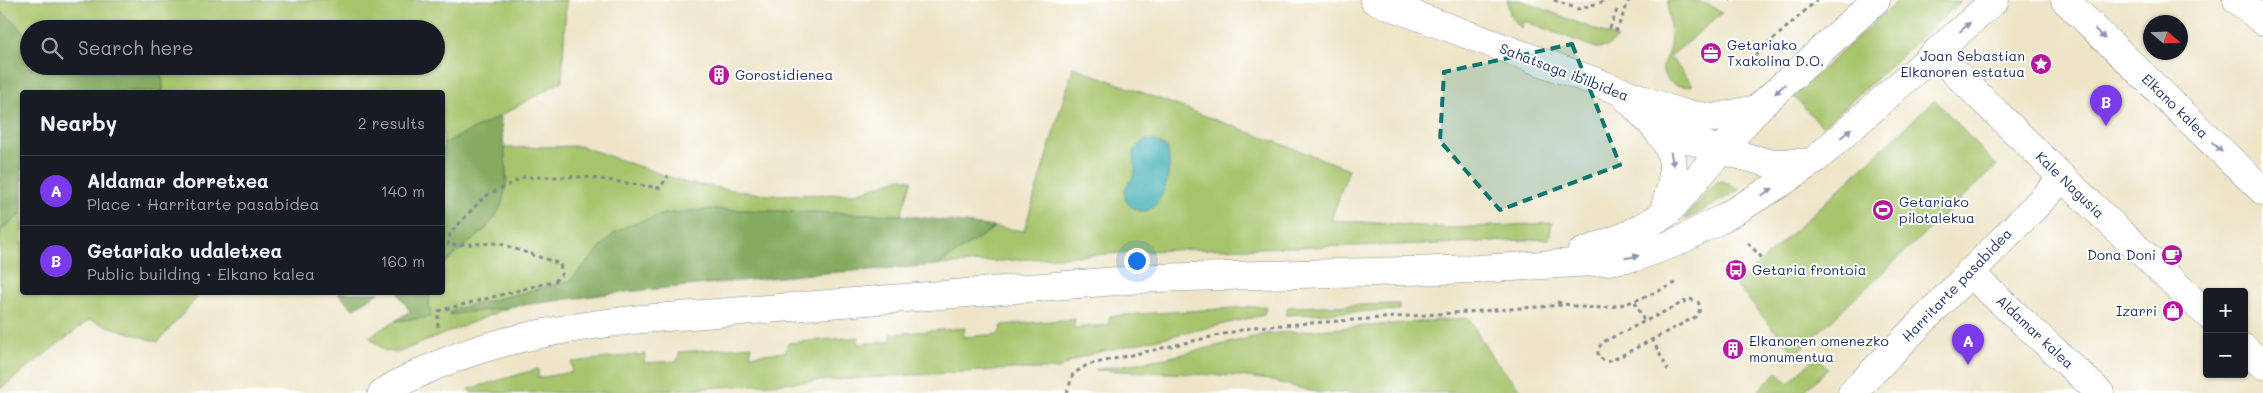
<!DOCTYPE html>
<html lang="en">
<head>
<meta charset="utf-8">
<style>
	body { margin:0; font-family:Mali,sans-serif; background:#242831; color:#f1f3f6 }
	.controls { position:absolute; right:15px; bottom:15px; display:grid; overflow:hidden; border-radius:5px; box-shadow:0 1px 4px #0004 }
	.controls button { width:45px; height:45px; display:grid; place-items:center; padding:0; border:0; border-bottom:1px solid #363941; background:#171b24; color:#f1f3f6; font:25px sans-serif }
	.compass { position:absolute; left:2143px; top:15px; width:45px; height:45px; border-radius:50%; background:#171b24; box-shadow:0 1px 4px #0004; rotate:109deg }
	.you { position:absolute; left:1136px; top:260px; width:18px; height:18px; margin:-12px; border:4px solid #fff; border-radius:50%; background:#1a73e8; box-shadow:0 0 0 8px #1a73e833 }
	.badge { display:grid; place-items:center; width:32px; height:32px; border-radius:50%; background:#7c3aed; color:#fff; font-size:16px; font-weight:700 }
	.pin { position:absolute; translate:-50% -41px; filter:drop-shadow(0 1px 2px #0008) }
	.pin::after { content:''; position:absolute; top:26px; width:18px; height:15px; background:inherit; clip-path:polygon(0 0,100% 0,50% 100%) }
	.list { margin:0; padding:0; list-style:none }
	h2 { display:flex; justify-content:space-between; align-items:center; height:65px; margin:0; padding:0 20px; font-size:21px }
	h2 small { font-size:16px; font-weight:400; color:#9ea1a6 }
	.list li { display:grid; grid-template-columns:32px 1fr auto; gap:15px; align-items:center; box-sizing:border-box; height:70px; padding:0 20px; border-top:1px solid #363941 }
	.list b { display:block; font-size:19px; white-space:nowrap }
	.list p { margin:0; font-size:16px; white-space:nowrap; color:#9ea1a6 }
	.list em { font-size:16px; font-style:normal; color:#9ea1a6 }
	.icon { flex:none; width:28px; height:28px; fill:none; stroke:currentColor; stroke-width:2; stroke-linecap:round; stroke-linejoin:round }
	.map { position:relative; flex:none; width:2263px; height:393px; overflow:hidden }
	.search { position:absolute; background:#171b24; box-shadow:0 1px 4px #0004; left:20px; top:20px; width:425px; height:55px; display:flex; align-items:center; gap:12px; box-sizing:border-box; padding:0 18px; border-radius:28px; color:#9ea1a6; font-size:19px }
	.panel { position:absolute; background:#171b24; box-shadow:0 1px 4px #0004; left:20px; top:90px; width:425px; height:205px; border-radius:5px }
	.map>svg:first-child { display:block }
	.green { fill:#a7c46c; stroke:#617a65 }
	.forest { fill:#85aa60; stroke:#506c5f }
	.water { fill:#3cadb3; stroke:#2c6e88 }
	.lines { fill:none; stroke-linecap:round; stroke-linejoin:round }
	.minor-casing { stroke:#848a93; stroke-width:29 }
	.trunk-casing { stroke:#848a93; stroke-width:29 }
	.path { stroke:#848a93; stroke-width:3; stroke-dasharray:4 4; stroke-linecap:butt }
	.minor { stroke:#fff; stroke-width:28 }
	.trunk { stroke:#fff; stroke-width:28 }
	.oneway { fill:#8d97ae }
	.marked { fill:#0f766e; fill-opacity:0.2; stroke:#0f766e; stroke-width:4; stroke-dasharray:10 6; stroke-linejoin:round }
	.labels { text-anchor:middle; stroke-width:4; stroke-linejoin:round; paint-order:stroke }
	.poi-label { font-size:14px; fill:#1b2f5e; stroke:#fff; text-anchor:start }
	.street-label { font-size:14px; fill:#1b2f5e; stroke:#fff }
</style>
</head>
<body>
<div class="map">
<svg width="2263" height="393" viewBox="0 0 2263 393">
	<rect width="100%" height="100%" fill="#fff"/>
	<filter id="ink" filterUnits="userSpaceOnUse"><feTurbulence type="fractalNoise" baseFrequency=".02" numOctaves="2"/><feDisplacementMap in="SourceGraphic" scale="10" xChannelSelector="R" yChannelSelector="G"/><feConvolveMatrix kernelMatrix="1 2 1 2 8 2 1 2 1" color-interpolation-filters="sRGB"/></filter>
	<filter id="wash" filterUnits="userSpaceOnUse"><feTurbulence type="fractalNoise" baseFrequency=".0096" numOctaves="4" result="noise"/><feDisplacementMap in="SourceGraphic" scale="20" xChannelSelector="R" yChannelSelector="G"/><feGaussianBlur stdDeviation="1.12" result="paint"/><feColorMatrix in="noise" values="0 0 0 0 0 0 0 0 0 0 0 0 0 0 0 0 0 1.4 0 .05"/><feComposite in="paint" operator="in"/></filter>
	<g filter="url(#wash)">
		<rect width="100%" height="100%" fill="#eee5c8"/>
		<path class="green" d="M0,0H566L562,81L500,116L443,144L442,92H162L163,88L156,68L154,66H436V29H29V38L15,23L0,11Z
			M1507,0H1520L1617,38L1607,47L1596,48L1524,21L1521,28L1511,17Z
			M1668,0C1690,0 1705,0 1722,13L1670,57L1693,85C1681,90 1660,82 1663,66C1664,59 1669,53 1670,47C1672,32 1668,15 1668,0Z
			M1899,0L1961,1L1823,127L1793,96Z
			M52,66H86L57,73Z
			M1073,67L1349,169L1331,220L1452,228L1552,223L1549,239L1438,244L1167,250L938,265L995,227L1024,231Z
			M1935,100L1997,166L1795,354L1736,285Z
			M580,146L687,183L767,195L853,194L902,178L912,180L901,215L711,209L664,214L613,234L570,281L453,310L449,314L508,308L399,352L385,351L369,337L395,321L431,317L429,304V293L442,292L443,265L488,227L507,178L503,148Z
			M1723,181L1740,189L1688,219L1684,218L1717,182Z
			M22,213V292L201,293L158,342L89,320L0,389V231Z
			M1399,304V310L1285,315L1288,307Z
			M1266,306L1264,315L1091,354L1074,360L1058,369H1013L622,393H471L469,389L538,369V378L572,372V362L645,354L644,363L677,361L680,352L752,346L750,355L785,352L788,343L859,337L857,344L890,341L892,334L965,328L963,337L999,334L1002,325L1075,319L1073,328L1108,325L1110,316Z
			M1469,318L1491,356L1524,393H1318L1269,380L1240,376L1095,370L1166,358L1266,334Z
			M1817,356L1828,369L1802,393H1756L1777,372L1788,383Z"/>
		<path class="forest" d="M0,11L15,23L29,38V66H52L57,73L86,66H154C162,73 165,82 162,92H22V213L0,231Z
			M500,116C504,153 517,197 487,227C474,241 456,251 443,265V144Z
			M711,209L901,215L995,227L938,265L811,274L615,293L449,315L453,310L570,281L613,234L629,225L664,214Z
			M338,293H379L353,309Z
			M398,293H430L429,304L431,317L395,321L410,311Z"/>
		<path class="water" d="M1146,140L1156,141L1167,148C1176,176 1154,235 1126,201L1124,192C1125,185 1131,182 1134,175C1139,160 1125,151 1146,140Z"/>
	</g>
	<g filter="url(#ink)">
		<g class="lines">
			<g class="minor-casing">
				<path id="minor" d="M1374,0L1677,112L1713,118L1757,109
					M2065,0L2263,191
					M2237,0L2263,21
					M1935,53L2063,178L2207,314
					M1627,98C1671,144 1686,153 1661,217
					M1655,119L1684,138L1720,150
					M1969,272L2100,393
					M2244,348L2263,365
					M1852,393L2063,178"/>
			</g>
			<g class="trunk-casing">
				<path id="trunk" d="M1720,150L1769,163H1808
					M1581,253L1628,235L1667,213L1757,109L1876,0
					M382,393C464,344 548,329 642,319L1154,278L1478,269L1609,261L1636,257L1677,242L1725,217L1781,183L1816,159L1995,0"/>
			</g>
			<path class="path" d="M1554,0L1578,9L1609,0
				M1730,0H1731
				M1617,10L1610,28L1617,30L1629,0
				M1750,67L1747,63L1817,0
				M1748,243L1763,259
				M1690,299L1698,302C1701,307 1700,313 1695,317L1613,360L1606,362L1598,356V349L1603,342Z
				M1557,302C1608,316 1632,303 1678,282
				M1635,302L1644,321
				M438,327V311L555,281L562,274L560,264L498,243L448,245L450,233L484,197L524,177H586L660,188L668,176
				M1652,339L1668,370
				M1067,393L1073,374L1087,365L1255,327L1565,305"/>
			<use href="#minor" class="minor"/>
			<use href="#trunk" class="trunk"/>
		</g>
		<defs><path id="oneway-solid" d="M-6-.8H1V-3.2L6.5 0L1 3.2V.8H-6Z" transform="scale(1.25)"/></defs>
		<g class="oneway">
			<use href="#oneway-solid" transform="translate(1965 27) rotate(-42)"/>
			<use href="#oneway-solid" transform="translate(2100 34) rotate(44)"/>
			<use href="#oneway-solid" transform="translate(1780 89) rotate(137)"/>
			<use href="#oneway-solid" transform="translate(1846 133) rotate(-42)"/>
			<use href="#oneway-solid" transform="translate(2217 147) rotate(44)"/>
			<use href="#oneway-solid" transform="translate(1672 159) rotate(78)"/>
			<use href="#oneway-solid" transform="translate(1767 192) rotate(-32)"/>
			<use href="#oneway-solid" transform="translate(1632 257) rotate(-10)"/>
		</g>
	</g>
	<path class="marked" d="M1572,44L1620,165L1500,210L1440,141L1444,72Z"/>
	<defs>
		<g id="office-disc" transform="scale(1.125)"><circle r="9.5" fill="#b5179e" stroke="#fff"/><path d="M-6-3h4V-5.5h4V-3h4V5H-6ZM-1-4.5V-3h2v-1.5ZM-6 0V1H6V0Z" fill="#fff"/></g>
		<g id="sight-disc" transform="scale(1.125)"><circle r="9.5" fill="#b5179e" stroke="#fff"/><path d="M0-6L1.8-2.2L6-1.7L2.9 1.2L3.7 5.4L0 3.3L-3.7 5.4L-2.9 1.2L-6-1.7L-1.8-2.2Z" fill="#fff"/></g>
		<g id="building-disc" transform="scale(1.125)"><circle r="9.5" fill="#b5179e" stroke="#fff"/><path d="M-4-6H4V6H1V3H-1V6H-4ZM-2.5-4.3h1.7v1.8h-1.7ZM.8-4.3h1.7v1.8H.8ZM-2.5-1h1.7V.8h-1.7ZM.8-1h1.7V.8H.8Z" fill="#fff"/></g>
		<g id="stadium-disc" transform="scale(1.125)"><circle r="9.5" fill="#b5179e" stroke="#fff"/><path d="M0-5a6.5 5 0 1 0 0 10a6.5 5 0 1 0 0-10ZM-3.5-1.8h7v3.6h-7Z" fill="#fff"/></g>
		<g id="cafe-disc" transform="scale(1.125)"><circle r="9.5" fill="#b5179e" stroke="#fff"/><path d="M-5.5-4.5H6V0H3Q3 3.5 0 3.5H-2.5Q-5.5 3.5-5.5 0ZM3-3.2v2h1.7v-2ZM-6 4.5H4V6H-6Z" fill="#fff"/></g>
		<g id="bus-disc" transform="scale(1.125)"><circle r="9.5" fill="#b5179e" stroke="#fff"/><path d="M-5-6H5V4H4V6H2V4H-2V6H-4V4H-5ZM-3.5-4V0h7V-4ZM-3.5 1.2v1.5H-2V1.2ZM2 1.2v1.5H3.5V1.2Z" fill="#fff"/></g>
		<g id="shop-disc" transform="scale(1.125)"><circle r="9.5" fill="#b5179e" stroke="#fff"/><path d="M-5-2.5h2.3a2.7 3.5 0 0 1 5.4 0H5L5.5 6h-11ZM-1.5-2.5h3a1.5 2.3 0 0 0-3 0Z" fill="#fff"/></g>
	</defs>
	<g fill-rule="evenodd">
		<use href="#office-disc" x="1711" y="53"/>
		<use href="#sight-disc" x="2041" y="64"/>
		<use href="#building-disc" x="719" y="75"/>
		<use href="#stadium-disc" x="1883" y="210"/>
		<use href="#cafe-disc" x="2172" y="255"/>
		<use href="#bus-disc" x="1736" y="270"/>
		<use href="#shop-disc" x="2173" y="311"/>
		<use href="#building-disc" x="1733" y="349"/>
	</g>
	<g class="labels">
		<g class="poi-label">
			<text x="1727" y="50">Getariako<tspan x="1727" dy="16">Txakolina D.O.</tspan></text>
			<text x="2025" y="61" text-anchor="end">Joan Sebastian<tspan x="2025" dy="16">Elkanoren estatua</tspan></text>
			<text x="735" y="80">Gorostidienea</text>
			<text x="1899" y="207">Getariako<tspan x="1899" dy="16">pilotalekua</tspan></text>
			<text x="2156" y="260" text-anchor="end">Dona Doni</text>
			<text x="1752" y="275">Getaria frontoia</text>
			<text x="2157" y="316" text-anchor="end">Izarri</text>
			<text x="1749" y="346">Elkanoren omenezko<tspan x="1749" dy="16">monumentua</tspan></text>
		</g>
		<g class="street-label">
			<text transform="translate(1564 72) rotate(21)" y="5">Sahatsaga ibilbidea</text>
			<text transform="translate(2175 106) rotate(44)" y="5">Elkano kalea</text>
			<text transform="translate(2070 185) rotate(44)" y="5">Kale Nagusia</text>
			<text transform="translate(1957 285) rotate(-46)" y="5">Harritarte pasabidea</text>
			<text transform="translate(2035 332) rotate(43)" y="5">Aldamar kalea</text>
		</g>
	</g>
</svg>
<div class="controls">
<button>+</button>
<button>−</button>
</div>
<svg class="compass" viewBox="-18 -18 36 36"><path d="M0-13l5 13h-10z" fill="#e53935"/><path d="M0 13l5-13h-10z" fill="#9ea1a6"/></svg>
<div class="you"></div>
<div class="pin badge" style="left:1968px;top:365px">A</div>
<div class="pin badge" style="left:2106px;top:126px">B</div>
<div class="search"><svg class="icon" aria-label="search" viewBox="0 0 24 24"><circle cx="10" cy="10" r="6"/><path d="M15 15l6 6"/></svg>Search here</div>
<section class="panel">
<h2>Nearby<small>2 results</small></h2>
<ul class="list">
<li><span class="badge">A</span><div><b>Aldamar dorretxea</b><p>Place · Harritarte pasabidea</p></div><em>140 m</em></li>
<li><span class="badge">B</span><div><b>Getariako udaletxea</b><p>Public building · Elkano kalea</p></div><em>160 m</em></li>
</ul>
</section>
</div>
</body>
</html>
